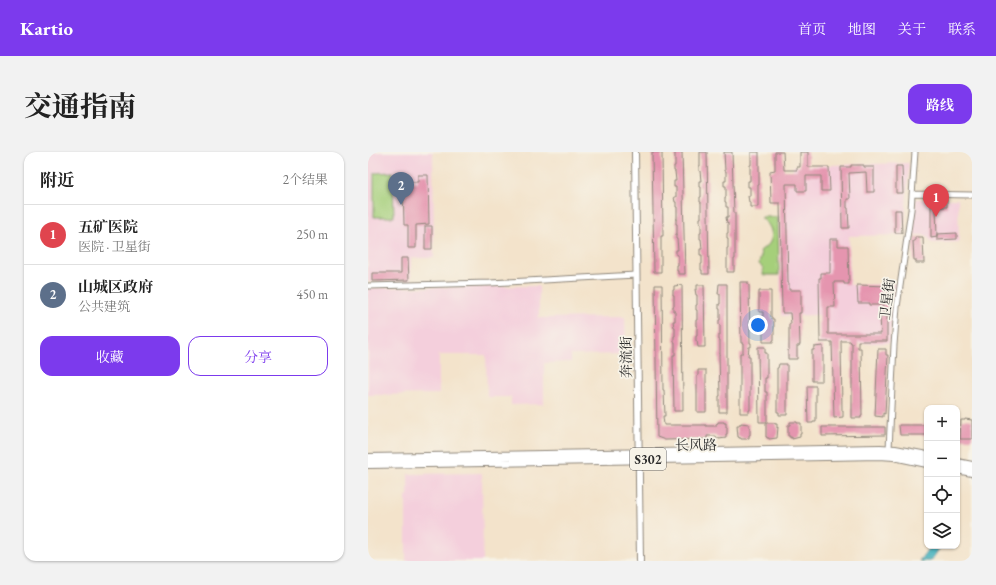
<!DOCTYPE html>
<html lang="zh">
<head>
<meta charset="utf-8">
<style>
	body { margin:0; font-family:"EB Garamond","Noto Serif SC",serif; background:#f2f2f2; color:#222 }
	.controls { position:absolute; right:12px; bottom:12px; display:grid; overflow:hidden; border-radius:8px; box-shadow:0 1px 3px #0004 }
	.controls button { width:36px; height:36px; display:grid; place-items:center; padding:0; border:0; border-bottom:1px solid #e0e0e0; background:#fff; color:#222; font:20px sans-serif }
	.you { position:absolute; left:390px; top:173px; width:14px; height:14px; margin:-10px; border:3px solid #fff; border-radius:50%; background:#1a73e8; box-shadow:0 0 0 6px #1a73e833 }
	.badge { display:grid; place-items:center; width:26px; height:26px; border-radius:50%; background:#7c3aed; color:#fff; font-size:13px; font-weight:700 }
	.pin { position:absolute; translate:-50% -33px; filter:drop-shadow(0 1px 2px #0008) }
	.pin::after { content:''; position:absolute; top:21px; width:14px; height:12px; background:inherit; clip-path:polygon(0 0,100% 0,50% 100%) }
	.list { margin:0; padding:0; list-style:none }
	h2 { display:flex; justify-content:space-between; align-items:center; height:52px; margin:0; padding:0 16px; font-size:17px }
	h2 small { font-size:13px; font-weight:400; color:#767676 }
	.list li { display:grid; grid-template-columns:26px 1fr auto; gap:12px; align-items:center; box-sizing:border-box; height:60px; padding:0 16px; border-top:1px solid #e0e0e0 }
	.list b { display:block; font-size:15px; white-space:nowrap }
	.list p { margin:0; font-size:13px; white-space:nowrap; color:#767676 }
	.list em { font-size:13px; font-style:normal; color:#767676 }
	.actions { display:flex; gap:8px; padding:12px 16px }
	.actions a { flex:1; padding:9px 0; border:1px solid #7c3aed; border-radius:12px; text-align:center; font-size:14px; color:#7c3aed }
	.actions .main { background:#7c3aed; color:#fff }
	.icon { flex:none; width:22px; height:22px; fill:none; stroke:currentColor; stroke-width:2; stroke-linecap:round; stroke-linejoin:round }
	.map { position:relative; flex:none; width:604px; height:409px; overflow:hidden; border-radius:12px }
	header { display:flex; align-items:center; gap:24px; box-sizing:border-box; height:56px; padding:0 20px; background:#7c3aed; color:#fff }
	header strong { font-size:19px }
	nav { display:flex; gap:22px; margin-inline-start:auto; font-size:14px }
	.intro { display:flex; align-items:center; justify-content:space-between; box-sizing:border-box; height:96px; padding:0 24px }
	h1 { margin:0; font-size:28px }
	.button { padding:10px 18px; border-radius:12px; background:#7c3aed; color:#fff; font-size:14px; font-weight:700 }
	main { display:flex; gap:24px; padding:0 24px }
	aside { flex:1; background:#fff; border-radius:12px; box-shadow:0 1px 3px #0004 }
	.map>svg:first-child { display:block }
	.built { fill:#f4cfdc }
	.green { fill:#a5cf7a; stroke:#687d52 }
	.water { fill:#3eadba; stroke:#346c72 }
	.building { fill:#e595af }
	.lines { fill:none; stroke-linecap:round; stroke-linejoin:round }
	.minor-casing { stroke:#8f877b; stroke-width:7 }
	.tertiary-casing { stroke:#8f877b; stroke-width:8 }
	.primary-casing { stroke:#8f877b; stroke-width:10 }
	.minor { stroke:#fff; stroke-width:5 }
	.tertiary { stroke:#fff; stroke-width:6 }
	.primary { stroke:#fff; stroke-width:8 }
	.labels { text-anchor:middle; stroke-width:3.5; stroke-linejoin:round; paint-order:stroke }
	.shield { fill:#f7f3e8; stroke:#686764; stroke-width:1 }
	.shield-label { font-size:13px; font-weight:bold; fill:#2b2b2b }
	.street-label { font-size:14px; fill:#2b2b2b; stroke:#f7f3e8 }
</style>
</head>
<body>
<header>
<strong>Kartio</strong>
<nav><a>首页</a><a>地图</a><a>关于</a><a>联系</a></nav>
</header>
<div class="intro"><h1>交通指南</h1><a class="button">路线</a></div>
<main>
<aside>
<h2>附近<small>2个结果</small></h2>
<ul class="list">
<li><span class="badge" style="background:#e0444e">1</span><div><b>五矿医院</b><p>医院 · 卫星街</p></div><em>250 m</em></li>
<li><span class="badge" style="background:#5c6f8a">2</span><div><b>山城区政府</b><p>公共建筑</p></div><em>450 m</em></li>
</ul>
<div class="actions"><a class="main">收藏</a><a>分享</a></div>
</aside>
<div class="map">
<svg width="604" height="409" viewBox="0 0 604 409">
	<rect width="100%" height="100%" fill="#f7f3e8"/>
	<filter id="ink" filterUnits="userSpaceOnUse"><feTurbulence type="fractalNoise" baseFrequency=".025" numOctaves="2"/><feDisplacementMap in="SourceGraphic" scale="8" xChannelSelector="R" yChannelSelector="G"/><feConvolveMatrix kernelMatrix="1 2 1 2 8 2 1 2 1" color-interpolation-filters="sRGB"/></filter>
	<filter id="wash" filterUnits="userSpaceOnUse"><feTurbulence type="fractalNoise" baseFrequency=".012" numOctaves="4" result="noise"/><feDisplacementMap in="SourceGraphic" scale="16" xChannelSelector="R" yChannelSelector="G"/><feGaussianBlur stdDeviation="0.9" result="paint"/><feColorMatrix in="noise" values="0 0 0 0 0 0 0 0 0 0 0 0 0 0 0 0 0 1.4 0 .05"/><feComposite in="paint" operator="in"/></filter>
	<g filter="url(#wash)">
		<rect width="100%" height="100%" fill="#f3e3cb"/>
		<path class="built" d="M0,0H65L66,106H43V129L0,130Z
			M541,11L536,83L481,84L482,133L529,132L521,191L451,192V163L413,164L411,33L425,32V14Z
			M548,47H590L591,90L564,91L558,83H544Z
			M171,134V166L257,165L258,202L203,203V210L176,211V252L143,253V245H119L118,203H71V242L0,243V136Z
			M114,321L115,409H38V344L40,343V322Z"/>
		<path class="green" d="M25,20L26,65H6V21Z
			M394,65H410L411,123H395V116L391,112L393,104L392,99C394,97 398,95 400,93C407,85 403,72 394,67Z"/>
		<path class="water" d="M562,394H573L563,409H551L554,405Z"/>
		<g id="blocks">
			<path class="building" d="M284,0H294L295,84H293V120H286Z
				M307,0H314L317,122H310V119H309V113H310V103H308V98H310L309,87H308V82H309V72H308V67H309V55H308V50H307L306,45H308V35H306V29H308L307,19H306V14H307Z
				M332,0H339L341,122H334V118H333V112H334V103H332V97H334L333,87H332V81H333V71H332V66H333V50H332V45H333V35H331V29H333L332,19H331V14H332Z
				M356,0H364L366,61H367V107H366V120H359V96H360V86H359V81H360V70L359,71L358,65H360V55H358V50H357V45H358V34H356V29H358V19H357Z
				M383,0H391V33H390V55H382V50H381L380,44H382V35H380V29H382V13H383Z
				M407,0H415L416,18H429V15H432V0H440V15H461L462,39H453V24H438V39H429V32H418L420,131H421V138H433V161H431L432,192L431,194H429V207H420V198H421V172H423L422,161H414L412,51H403L402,19L407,18Z
				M483,13H496V15H506V40H499L498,20L481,21L482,47H479V56H480L481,76H474L473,15H483Z
				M528,14H534L535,41H528Z
				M50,23H60L61,72L48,73V96H40V73H36L35,30H50Z
				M563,48H579V55H568L569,85L563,86Z
				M527,58H533L534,81H527Z
				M57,74H64V97H57Z
				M589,81V87L569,88V82Z
				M547,85H555L556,111H548V108H546L545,89H547Z
				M462,87H470V94H480L481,132H476V130H466L467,155H460V182H513L512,164H519V189H490V196H493L494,264H493V266H484V191H483L482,189H473L474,259H475V265L466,266L464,190H452L451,126H453V121H462Z
				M33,106H40L41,128L4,129V121H33Z
				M372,130H380V133H381L382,191H383V195H381L380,204H382V258H381V261H372V201H375V191H373Z
				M351,132H359V260H351V244H352L351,202H352V188H351V183H352V173H351V168H352V157H351V152H352V142H350Z
				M287,133H294L295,238H296L297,264H295L296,273H338V274H348V272L350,271V270H356V271H358V275H359V282H358V286L351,287V286H348V284H339V287L297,288L289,285Z
				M314,133L315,259H306L305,203H307V190H306V184H307V175H306L305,169H307V159H305V154H306V143H305V138H306V134Z
				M329,133H336L337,195H330L329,189H328V184H329V174H328V168H329V158H328V153H329V143H328L327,137H329Z
				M489,133L521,134L522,163H515V153H501V151H490Z
				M391,139H403V165H404V167H406V188H405V190H395V160H391Z
				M455,194V221H454V229H444V198H446V195Z
				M390,195H397V201H399V226H397V240H399V270H391Z
				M510,197H518V203H520L517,262L515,261V265L507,264Z
				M411,212H419V263H411V260H409V216H410Z
				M330,218H338V260H329V224H330Z
				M439,234H448V270H445V271H440Z
				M597,267L604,268V287H592L593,268H597Z
				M422,270H429V271H433V282H432V285L424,287V285L422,286V284H420V273H422Z
				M373,271L381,272V275H382V283H381V286H379V287H373V286H371V285H370L369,274H371V272H373Z
				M398,271H407V272H409V276L410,275L409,286L401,287V286H399V285H398Z
				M531,273H559V283H532Z
				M454,275H517V283L454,284Z"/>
		</g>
	</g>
	<g filter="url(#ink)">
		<use href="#blocks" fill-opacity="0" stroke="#8f877b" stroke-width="1"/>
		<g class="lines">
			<g class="minor-casing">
				<path id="minor" d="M544,42L604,43
					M0,134L122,131L268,123
					M521,297L526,193L529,155L543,58L547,0"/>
			</g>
			<g class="tertiary-casing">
				<path id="tertiary" d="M267,0L272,409"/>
			</g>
			<g class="primary-casing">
				<path id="primary" d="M0,306L512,297L527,298L559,304
					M589,311L604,314
					M0,312L512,303L526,304L559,311
					M589,317L604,320"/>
			</g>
			<use href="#minor" class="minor"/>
			<use href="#tertiary" class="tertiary"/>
			<use href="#primary" class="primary"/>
		</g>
	</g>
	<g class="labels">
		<rect class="shield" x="262" y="296" width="36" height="22" rx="3"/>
		<g class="shield-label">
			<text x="280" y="312">S302</text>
		</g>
		<g class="street-label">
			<text transform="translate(519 147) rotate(-83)" y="5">卫星街</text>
			<text transform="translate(258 205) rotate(-91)" y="5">奔流街</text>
			<text transform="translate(328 293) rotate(-1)" y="5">长风路</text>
		</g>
	</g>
</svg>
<div class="controls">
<button>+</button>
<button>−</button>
<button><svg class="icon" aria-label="locate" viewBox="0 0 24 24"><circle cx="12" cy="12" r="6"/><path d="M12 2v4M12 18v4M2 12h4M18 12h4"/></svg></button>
<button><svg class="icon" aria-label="layers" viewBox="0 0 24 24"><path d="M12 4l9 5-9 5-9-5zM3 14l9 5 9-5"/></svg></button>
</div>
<div class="you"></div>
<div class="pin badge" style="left:568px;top:65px;background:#e0444e">1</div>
<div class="pin badge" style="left:33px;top:53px;background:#5c6f8a">2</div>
</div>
</main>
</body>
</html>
